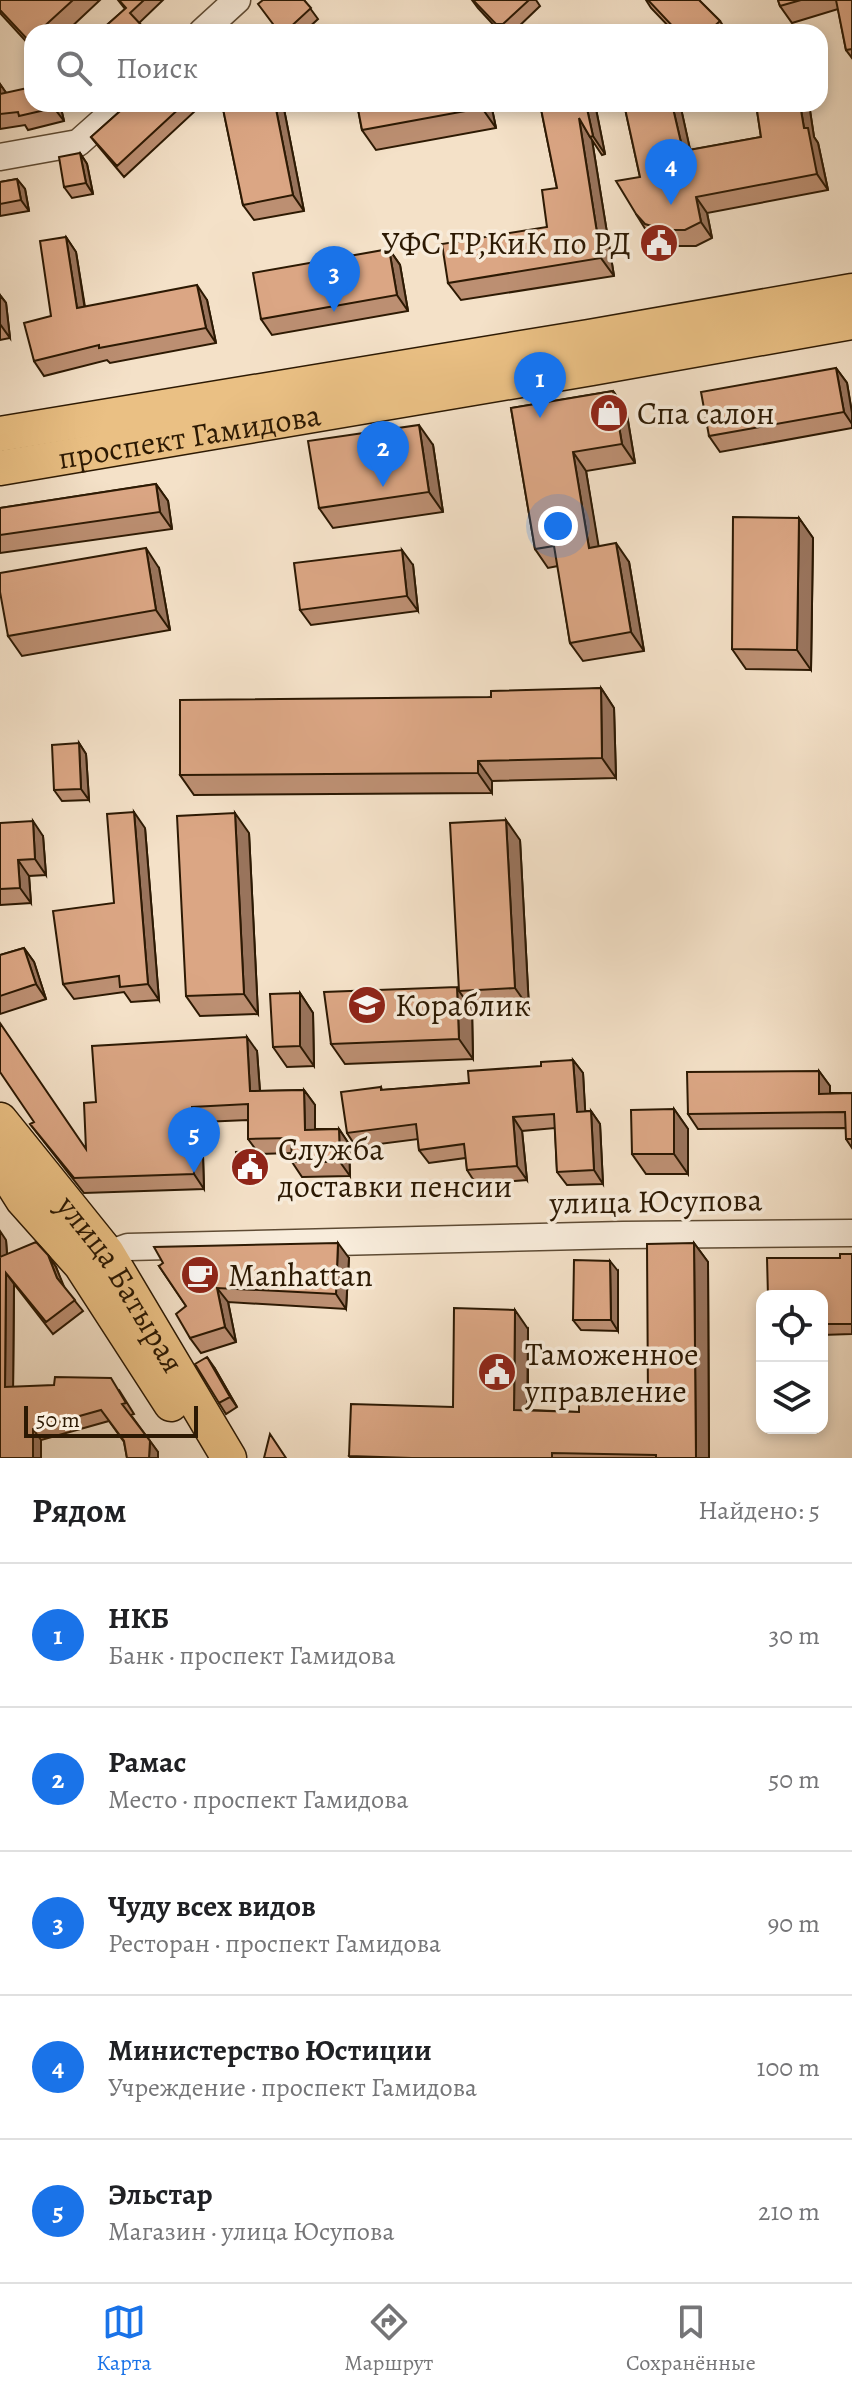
<!DOCTYPE html>
<html lang="ru">
<head>
<meta charset="utf-8">
<style>
	body { margin:0; font-family:Alegreya,serif; background:#f6f6f6; color:#202124 }
	.controls { position:absolute; right:24px; bottom:24px; display:grid; overflow:hidden; border-radius:16px; box-shadow:0 4px 12px #0003 }
	.controls button { width:72px; height:72px; display:grid; place-items:center; padding:0; border:0; border-bottom:2px solid #e0e0e0; background:#fff; color:#202124; font:40px sans-serif }
	.scale { position:absolute; left:24px; bottom:20px; width:174px; box-sizing:border-box; padding-left:8px; border:4px solid #2c1903; border-top:0; font-size:22px; line-height:28px; white-space:nowrap; color:#2c1903; -webkit-text-stroke:6px #f8ecdb; paint-order:stroke }
	.you { position:absolute; left:558px; top:526px; width:28px; height:28px; margin:-20px; border:6px solid #fff; border-radius:50%; background:#1a73e8; box-shadow:0 0 0 12px #1a73e833 }
	.badge { display:grid; place-items:center; width:52px; height:52px; border-radius:50%; background:#1a73e8; color:#fff; font-size:26px; font-weight:700 }
	.pin { position:absolute; translate:-50% -66px; filter:drop-shadow(0 2px 4px #0008) }
	.pin::after { content:''; position:absolute; top:42px; width:28px; height:24px; background:inherit; clip-path:polygon(0 0,100% 0,50% 100%) }
	.list { margin:0; padding:0; list-style:none }
	h2 { display:flex; justify-content:space-between; align-items:center; height:104px; margin:0; padding:0 32px; font-size:34px }
	h2 small { font-size:26px; font-weight:400; color:#757577 }
	.list li { display:grid; grid-template-columns:52px 1fr auto; gap:24px; align-items:center; box-sizing:border-box; height:144px; padding:0 32px; border-top:2px solid #e0e0e0 }
	.list b { display:block; font-size:30px; white-space:nowrap }
	.list p { margin:0; font-size:26px; white-space:nowrap; color:#757577 }
	.list em { font-size:26px; font-style:normal; color:#757577 }
	.icon { flex:none; width:44px; height:44px; fill:none; stroke:currentColor; stroke-width:2; stroke-linecap:round; stroke-linejoin:round }
	.map { position:relative; flex:none; width:852px; height:1458px; overflow:hidden }
	.search { position:absolute; background:#fff; box-shadow:0 4px 12px #0003; left:24px; right:24px; top:24px; height:88px; display:flex; align-items:center; gap:20px; box-sizing:border-box; padding:0 28px; border-radius:24px; color:#757577; font-size:30px }
	.sheet { height:824px; background:#fff }
	nav { display:flex; justify-content:space-around; align-items:center; box-sizing:border-box; height:112px; border-top:2px solid #e0e0e0; background:#fff; font-size:22px; color:#757577 }
	nav a { display:grid; justify-items:center; gap:4px }
	nav .on { color:#1a73e8 }
	.map>svg:first-child { display:block }
	.lines { fill:none; stroke-linecap:round; stroke-linejoin:round }
	.minor-casing { stroke:#5e4b34; stroke-width:29 }
	.major-casing { stroke:#2c1903; stroke-width:37 }
	.minor { stroke:#f8ecdb; stroke-width:26 }
	.major { stroke:#eac084; stroke-width:34 }
	.wall { fill:#bc8f72; stroke:#2c1903; stroke-width:2 }
	.shaded-wall { fill:#99745c; stroke:#2c1903; stroke-width:2 }
	.building { fill:#dba684; stroke:#2c1903; stroke-width:2 }
	.labels { text-anchor:middle; stroke-width:7; stroke-linejoin:round; paint-order:stroke }
	.poi-label { font-size:32px; fill:#2c1903; stroke:#f8ecdb; text-anchor:start }
	.street-label { font-size:32px; fill:#2c1903; stroke:#f8ecdb }
</style>
</head>
<body>
<div class="map">
<svg width="852" height="1458" viewBox="0 0 852 1458">
	<rect width="100%" height="100%" fill="#f4e1c8"/>
	<filter id="stains"><feTurbulence type="fractalNoise" baseFrequency=".0025" numOctaves="4"/><feColorMatrix values="0 0 0 0 .2 0 0 0 0 .09 0 0 0 0 .02 0 0 0 .5 -.17"/></filter>
	<radialGradient id="worn" r=".72"><stop offset=".6" stop-color="#630" stop-opacity="0"/><stop offset="1" stop-color="#630" stop-opacity=".3"/></radialGradient>
	<g class="lines">
		<g class="minor-casing">
			<path id="minor" d="M202,32L237,0
				M0,157L78,143L122,104
				M92,1260L128,1247L623,1235L852,1233"/>
		</g>
		<g class="major-casing">
			<g id="major">
				<path d="M0,434L589,337L852,291"/>
				<path id="s1" d="M0,468L592,368L852,322"/>
				<path id="s2" d="M0,1120L107,1253L229,1458"/>
				<path d="M0,1164L23,1200L81,1265L171,1404"/>
			</g>
		</g>
		<use href="#minor" class="minor"/>
		<use href="#major" class="major"/>
	</g>
	<path class="wall" d="M0,0H100L66,32H32V48L0,13Z
		M118,0H163L139,23L146,32H99L125,9Z
		M304,0L318,19L304,32H278Z
		M472,0H536L540,6L513,32H500L478,8Z
		M646,0H699L720,21L727,32H674L651,8Z
		M778,0H852V58L846,50L838,9L792,23L780,6Z
		M0,84L6,93L60,104L64,121L28,130L25,125L0,129Z
		M128,104H188L194,112L124,177L99,147L91,137Z
		M222,104H283L304,211L254,220L243,205Z
		M357,104H491L496,128L376,150L362,130Z
		M540,104H595L605,154L602,155L592,140L614,276L461,300L448,283L547,227L557,188Z
		M624,104H680L690,150L761,137L756,104H809L814,137L818,143L828,190L707,213L712,238L696,246H675L656,240L646,230L636,214L640,177Z
		M80,153L87,164L93,194L72,198L64,187Z
		M17,179L25,189L29,211L0,216V182Z
		M66,237L76,252L85,307L207,300L216,343L110,363L107,360L44,376L34,361L51,316Z
		M389,249L400,265L408,311L272,335L261,319Z
		M0,295L6,303L10,338L0,340Z
		M836,368L847,383L852,413V428L720,452L709,436Z
		M613,391L626,409L635,463L586,471L598,546L629,562L644,651L583,661L570,643L558,566L548,568L535,549L511,408Z
		M433,445L443,512L333,528L319,508Z
		M156,484L168,501L172,529L0,553V508Z
		M799,518L813,538L811,670L746,669L732,649Z
		M413,565L418,611L311,625L300,610Z
		M159,568L170,630L22,656L8,636Z
		M601,688L614,708L616,778L492,781V793L194,795L180,775L491,697Z
		M79,743L86,754L89,800L62,801L54,790Z
		M0,823L43,836L46,875L29,876L31,903L0,905Z
		M145,828L159,1000L131,1002L124,992L74,999L63,984L114,903Z
		M249,833L258,1014L200,1016L186,996Z
		M520,840L529,1008L473,1011L472,1009L473,1059L345,1064L331,1044L459,988Z
		M24,948L34,962L46,999L0,1014V955Z
		M300,993L313,1013L314,1066L287,1067L273,1047Z
		M257,1051L260,1091L304,1090L315,1105V1129H339L349,1144L350,1176L302,1177L292,1162V1153L259,1154L248,1139V1120L202,1122L204,1189L84,1193L30,1124L86,1149L96,1102Z
		M573,1060L583,1073L585,1111H591L600,1124L603,1184L567,1185L557,1172L555,1128L522,1131L527,1180L476,1184L467,1170L466,1158L429,1163L419,1150L418,1139L356,1147L347,1133L381,1087L382,1090L469,1083Z
		M819,1071L830,1086V1093H852V1148L846,1139V1128L698,1129L688,1114Z
		M674,1109L688,1129V1174H646L632,1154Z
		M255,1151L259,1157L260,1177L240,1178L237,1172Z
		M6,1240L7,1254L48,1255L56,1267L63,1286L83,1311L53,1334L14,1284L13,1387L119,1390L134,1414L131,1415L158,1452V1458H127L124,1442L109,1421L41,1440V1458H0Z
		M694,1243L708,1262L709,1458H351L349,1456L453,1407L528,1329V1410L579,1412L648,1401Z
		M852,1254V1334L822,1335V1296L840,1258Z
		M349,1258L346,1309L228,1302L236,1342L201,1353L190,1338L186,1306L159,1266Z
		M618,1271V1331L581,1330L573,1320Z
		M214,1367L237,1407L226,1414L219,1403Z"/>
	<path class="shaded-wall" d="M0,84L7,94L0,96Z
		M54,104H60L64,121L54,108Z
		M275,104H283L304,211L293,195Z
		M481,104H491L496,128L482,108Z
		M586,104H595L605,154L593,136Z
		M672,104H680L694,167L683,151Z
		M800,104H809L814,137L818,143L828,190L817,174L804,128Z
		M579,118L592,140L614,276L601,258Z
		M80,153L87,164L93,194L86,183Z
		M17,179L25,189L29,211L21,200Z
		M696,197L707,213L712,238L701,222Z
		M66,237L76,252L87,323L77,308Z
		M389,249L400,265L408,311L397,295Z
		M197,285L207,300L216,343L206,328Z
		M0,295L6,303L10,338L0,324Z
		M836,368L847,383L852,413V424L844,412Z
		M613,391L626,409L635,463L622,444Z
		M419,425L433,445L443,512L429,492Z
		M573,452L586,471L602,566L589,548Z
		M156,484L168,501L172,529L160,512Z
		M799,518L813,538L811,670L797,650Z
		M616,543L629,562L644,651L631,632Z
		M146,548L159,568L170,630L156,610Z
		M402,550L413,565L418,611L407,596Z
		M601,688L614,708L616,778L602,758Z
		M79,743L86,754L89,800L81,789Z
		M478,761L492,781V793L478,773Z
		M134,812L145,828L159,1000L148,984Z
		M235,813L249,833L258,1014L244,994Z
		M506,820L520,840L529,1008L515,988Z
		M33,821L43,836L46,875L35,859Z
		M18,860L29,876L31,903L20,888Z
		M24,948L34,962L46,999L36,984Z
		M457,987L459,991L472,1009L473,1059L459,1039Z
		M300,993L313,1013L314,1066L300,1046Z
		M247,1037L257,1051L261,1106L250,1091Z
		M573,1060L583,1073L586,1125L577,1112Z
		M819,1071L830,1086V1109L819,1094Z
		M304,1090L315,1105V1144L305,1130Z
		M192,1107L202,1122L204,1189L194,1174Z
		M674,1109L688,1129V1174L674,1154Z
		M591,1111L600,1124L603,1184L594,1170Z
		M513,1117L522,1131L527,1180L517,1166Z
		M339,1129L349,1144L350,1176L340,1162Z
		M255,1151L259,1157L260,1177L256,1172Z
		M0,1231L6,1240L8,1268L0,1257Z
		M338,1243L349,1258L346,1309L336,1294Z
		M694,1243L708,1262L709,1458H696Z
		M48,1255L56,1267L65,1289L57,1278Z
		M610,1261L618,1271V1331L611,1320Z
		M6,1273L14,1284L13,1398L5,1387Z
		M217,1288L228,1302L236,1342L225,1327Z
		M515,1310L528,1329L527,1429L514,1410Z
		M207,1357L214,1367L237,1407L230,1397Z
		M33,1429L41,1440V1458H33Z
		M150,1441L158,1452V1458H149Z"/>
	<path class="building" d="M0,0H73L38,32H32V38L29,41L0,10Z
		M119,0H144L130,13L144,28L139,32H99L126,8Z
		M263,0H304L311,8L285,32H279L258,4Z
		M473,0H529L503,24H496Z
		M648,0H699L720,21L708,32H678Z
		M778,0H801L780,6Z
		M836,0H852V49L846,50Z
		M32,87V104H54V108L19,116L18,112L0,114V94Z
		M128,104H184L117,166L91,137Z
		M222,104H275L293,195L243,205Z
		M357,104H481L482,108L362,130Z
		M540,104H586L593,136L590,137L579,118L601,258L448,283L442,244L547,227L542,190L557,188Z
		M624,104H672L683,151L761,137L756,104H800L804,128H808L817,174L696,197L701,222L685,230H665L645,224L636,214L616,181L640,177Z
		M80,153L86,183L64,187L59,157Z
		M17,179L21,200L0,204V182Z
		M66,237L77,308L197,285L206,328L99,348V345L34,361L24,323L51,316L40,241Z
		M389,249L397,295L261,319L253,273Z
		M836,368L844,412L709,436L701,392Z
		M613,391L622,444L573,452L589,548L616,543L631,632L570,643L554,546L535,549L511,408Z
		M419,425L429,492L319,508L308,441Z
		M156,484L160,512L0,535V508Z
		M733,517L799,518L797,650L732,649Z
		M146,548L156,610L8,636L0,592V573Z
		M402,550L407,596L300,610L294,563Z
		M601,688L602,758L478,761V773L180,775V700L491,697V691Z
		M79,743L81,789L54,790L52,745Z
		M134,812L148,984L120,987L119,976L63,984L53,911L114,903L107,814Z
		M235,813L244,994L186,996L177,816Z
		M506,820L515,988L459,991L450,823Z
		M33,821L35,859L18,860L20,888L0,889V823Z
		M24,948L36,984L0,996V955Z
		M457,987L459,1039L331,1044L324,992Z
		M300,993V1046L273,1047L270,994Z
		M0,1023L86,1149L84,1103L96,1102L92,1046L247,1037L250,1091L304,1090L305,1130L339,1129L340,1162H292L291,1138L248,1139V1104L192,1107L194,1174L74,1178L30,1124L34,1122L0,1072Z
		M573,1060L577,1112L591,1111L594,1170L557,1172L554,1114L513,1117L517,1166L467,1170L464,1144L419,1150L416,1124L347,1133L341,1092L381,1087V1090L469,1083L468,1071L541,1066V1062Z
		M819,1071V1094L852,1093V1139H846L845,1112L688,1114L687,1072Z
		M674,1109V1154H632L631,1110Z
		M255,1151L256,1172H237L236,1152Z
		M36,1242L48,1255L57,1278L75,1300L46,1322L6,1273L5,1387L54,1385L55,1377L111,1378L126,1403L122,1404L150,1441L149,1458H127L124,1441L101,1410L33,1429V1458H0V1256V1257Z
		M338,1243L336,1294L217,1288L225,1327L190,1338L176,1314L186,1306L159,1266L163,1263L154,1247Z
		M694,1243L696,1458H656V1455L552,1453V1458H412L349,1456L351,1404L453,1407L454,1308L515,1310L514,1410L579,1412V1398L648,1401L647,1244Z
		M840,1254H852V1324H822V1296H768L767,1258H840Z
		M574,1260L610,1261L611,1320H573Z
		M207,1357L230,1397L219,1403L195,1364Z
		M270,1434L286,1458H264Z"/>
	<defs>
		<g id="civic-disc" transform="scale(2)"><circle r="9.5" fill="#8f2418" stroke="#f8ecdb"/><path d="M-.6-6.5H3V-4.5H.6V-3L4-1V1h2V6H-6V1h2V-1L-.6-3ZM-1.2 2.5V6h2.4V2.5Z" fill="#fff"/></g>
		<g id="shop-disc" transform="scale(2)"><circle r="9.5" fill="#8f2418" stroke="#f8ecdb"/><path d="M-5-2.5h2.3a2.7 3.5 0 0 1 5.4 0H5L5.5 6h-11ZM-1.5-2.5h3a1.5 2.3 0 0 0-3 0Z" fill="#fff"/></g>
		<g id="school-disc" transform="scale(2)"><circle r="9.5" fill="#8f2418" stroke="#f8ecdb"/><path d="M0-5L7-2L0 1L-7-2ZM-4 1L0 2.5L4 1V4Q0 6-4 4Z" fill="#fff"/></g>
		<g id="cafe-disc" transform="scale(2)"><circle r="9.5" fill="#8f2418" stroke="#f8ecdb"/><path d="M-5.5-4.5H6V0H3Q3 3.5 0 3.5H-2.5Q-5.5 3.5-5.5 0ZM3-3.2v2h1.7v-2ZM-6 4.5H4V6H-6Z" fill="#fff"/></g>
	</defs>
	<g fill-rule="evenodd">
		<use href="#civic-disc" x="659" y="243"/>
		<use href="#shop-disc" x="609" y="413"/>
		<use href="#school-disc" x="367" y="1005"/>
		<use href="#civic-disc" x="250" y="1167"/>
		<use href="#cafe-disc" x="200" y="1275"/>
		<use href="#civic-disc" x="497" y="1372"/>
	</g>
	<g class="labels">
		<g class="poi-label">
			<text x="631" y="254" text-anchor="end">УФС ГР,КиК по РД</text>
			<text x="637" y="424">Спа салон</text>
			<text x="395" y="1016">Кораблик</text>
			<text x="278" y="1160">Служба<tspan x="278" dy="37">доставки пенсии</tspan></text>
			<text x="228" y="1286">Manhattan</text>
			<text x="525" y="1365">Таможенное<tspan x="525" dy="37">управление</tspan></text>
		</g>
		<g class="street-label">
			<text dy="11" stroke="none"><textPath href="#s1" startOffset="192">проспект Гамидова</textPath></text>
			<text transform="translate(656 1201) rotate(-1)" y="11">улица Юсупова</text>
			<text dy="11" stroke="none"><textPath href="#s2" startOffset="204">улица Батырая</textPath></text>
		</g>
	</g>
	<rect width="100%" height="100%" filter="url(#stains)"/>
	<rect width="100%" height="100%" fill="url(#worn)"/>
</svg>
<div class="controls">
<button><svg class="icon" aria-label="locate" viewBox="0 0 24 24"><circle cx="12" cy="12" r="6"/><path d="M12 2v4M12 18v4M2 12h4M18 12h4"/></svg></button>
<button><svg class="icon" aria-label="layers" viewBox="0 0 24 24"><path d="M12 4l9 5-9 5-9-5zM3 14l9 5 9-5"/></svg></button>
</div>
<div class="scale">50 m</div>
<div class="you"></div>
<div class="pin badge" style="left:540px;top:418px">1</div>
<div class="pin badge" style="left:383px;top:487px">2</div>
<div class="pin badge" style="left:334px;top:312px">3</div>
<div class="pin badge" style="left:671px;top:205px">4</div>
<div class="pin badge" style="left:194px;top:1173px">5</div>
<div class="search"><svg class="icon" aria-label="search" viewBox="0 0 24 24"><circle cx="10" cy="10" r="6"/><path d="M15 15l6 6"/></svg>Поиск</div>
</div>
<section class="sheet">
<h2>Рядом<small>Найдено: 5</small></h2>
<ul class="list">
<li><span class="badge">1</span><div><b>НКБ</b><p>Банк · проспект Гамидова</p></div><em>30 m</em></li>
<li><span class="badge">2</span><div><b>Рамас</b><p>Место · проспект Гамидова</p></div><em>50 m</em></li>
<li><span class="badge">3</span><div><b>Чуду всех видов</b><p>Ресторан · проспект Гамидова</p></div><em>90 m</em></li>
<li><span class="badge">4</span><div><b>Министерство Юстиции</b><p>Учреждение · проспект Гамидова</p></div><em>100 m</em></li>
<li><span class="badge">5</span><div><b>Эльстар</b><p>Магазин · улица Юсупова</p></div><em>210 m</em></li>
</ul>
</section>
<nav>
<a class="on"><svg class="icon" aria-label="map" viewBox="0 0 24 24"><path d="M3 6l6-2 6 2 6-2v14l-6 2-6-2-6 2zM9 4v14M15 6v14"/></svg>Карта</a>
<a><svg class="icon" aria-label="directions" viewBox="0 0 24 24"><path d="M12 3l9 9-9 9-9-9zM9 14v-3h6M13 9l2 2-2 2"/></svg>Маршрут</a>
<a><svg class="icon" aria-label="saved" viewBox="0 0 24 24"><path d="M7 4h10v16l-5-4-5 4z"/></svg>Сохранённые</a>
</nav>
</body>
</html>
